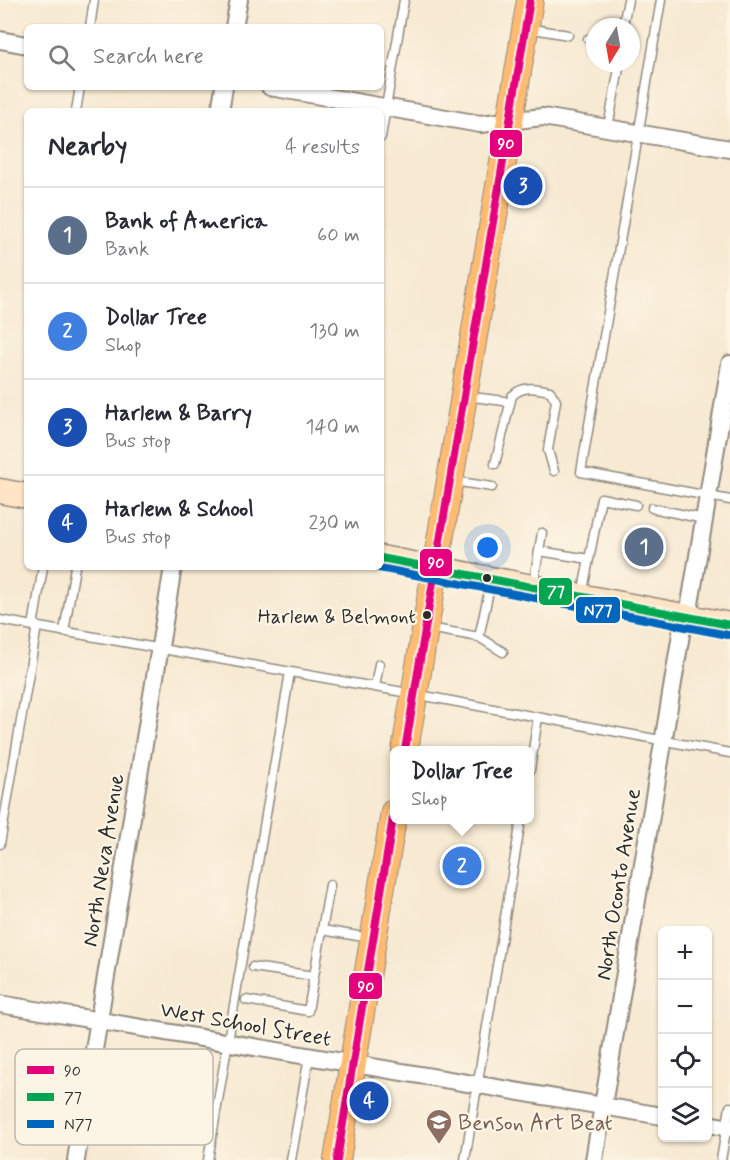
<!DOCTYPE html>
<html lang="en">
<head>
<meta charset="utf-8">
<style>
	body { margin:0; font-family:Mynerve,sans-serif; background:#f7f7f7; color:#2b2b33 }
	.controls { position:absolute; right:18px; bottom:18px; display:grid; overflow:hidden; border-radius:9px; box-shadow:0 2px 4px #0004 }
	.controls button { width:54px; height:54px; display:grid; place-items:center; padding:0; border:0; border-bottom:2px solid #e1e1e2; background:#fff; color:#2b2b33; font:30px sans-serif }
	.compass { position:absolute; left:586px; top:18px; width:54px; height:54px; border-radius:50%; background:#fff; box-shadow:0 2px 4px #0004; rotate:191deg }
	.you { position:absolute; left:488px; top:548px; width:21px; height:21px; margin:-15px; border:4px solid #fff; border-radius:50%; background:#1a73e8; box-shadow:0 0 0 9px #1a73e833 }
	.badge { display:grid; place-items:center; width:39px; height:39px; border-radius:50%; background:#c8321e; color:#fff; font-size:20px; font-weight:700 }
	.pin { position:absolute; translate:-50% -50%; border:3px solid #fff; box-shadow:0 2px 6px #0006 }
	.popup { position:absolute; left:390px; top:746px; width:144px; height:78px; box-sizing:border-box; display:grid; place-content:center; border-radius:9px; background:#fff; filter:drop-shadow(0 2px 4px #0005); font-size:20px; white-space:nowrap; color:#7c7c81 }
	.popup b { font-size:22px; color:#2b2b33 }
	.popup::after { content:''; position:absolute; left:50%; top:100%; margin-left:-12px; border:12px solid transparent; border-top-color:#fff }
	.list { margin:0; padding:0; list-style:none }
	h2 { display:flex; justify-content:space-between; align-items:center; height:78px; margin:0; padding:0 24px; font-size:26px }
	h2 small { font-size:20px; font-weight:400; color:#7c7c81 }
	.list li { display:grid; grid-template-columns:39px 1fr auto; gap:18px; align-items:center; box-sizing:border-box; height:96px; padding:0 24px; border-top:2px solid #e1e1e2 }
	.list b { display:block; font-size:22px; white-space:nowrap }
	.list p { margin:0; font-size:20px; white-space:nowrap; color:#7c7c81 }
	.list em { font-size:20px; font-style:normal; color:#7c7c81 }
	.icon { flex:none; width:33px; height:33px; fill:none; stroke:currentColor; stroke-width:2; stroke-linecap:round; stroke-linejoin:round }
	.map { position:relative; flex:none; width:730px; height:1160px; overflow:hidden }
	.search { position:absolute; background:#fff; box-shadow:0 2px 4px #0004; left:24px; top:24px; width:360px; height:66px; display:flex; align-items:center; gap:15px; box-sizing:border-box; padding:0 21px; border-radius:9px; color:#7c7c81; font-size:22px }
	.panel { position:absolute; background:#fff; box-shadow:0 2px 4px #0004; left:24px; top:108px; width:360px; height:462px; border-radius:9px }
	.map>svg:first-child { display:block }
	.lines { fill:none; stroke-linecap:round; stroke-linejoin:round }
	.lane-casing { stroke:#918a7e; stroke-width:11 }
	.street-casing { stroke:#918a7e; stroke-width:20 }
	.secondary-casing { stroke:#918a7e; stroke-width:27 }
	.primary-casing { stroke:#918a7e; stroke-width:28 }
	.lane { stroke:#fff; stroke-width:8 }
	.street { stroke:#fff; stroke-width:16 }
	.secondary { stroke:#ffe4c6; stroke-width:24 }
	.primary { stroke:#ffbb71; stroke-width:26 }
	.bus-1-casing { stroke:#fcf5e5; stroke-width:12 }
	.bus-2-casing { stroke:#fcf5e5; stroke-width:12 }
	.bus-3-casing { stroke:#fcf5e5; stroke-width:12 }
	.bus-1 { stroke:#e5007d; stroke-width:8 }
	.bus-2 { stroke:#00a651; stroke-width:8 }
	.bus-3 { stroke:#0065bd; stroke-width:8 }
	.bus-dot { fill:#2b2b2b; stroke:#fcf5e5; stroke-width:2 }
	.labels { text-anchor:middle; stroke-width:4.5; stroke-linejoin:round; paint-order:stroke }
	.bus-label { font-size:20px; fill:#2b2b2b; stroke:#fcf5e5; text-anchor:end }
	.street-label { font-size:22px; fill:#2b2b2b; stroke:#fcf5e5 }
	.education-label { font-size:22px; fill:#785e54; stroke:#fcf5e5; text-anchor:start }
	.key { fill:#fcf5e5; stroke:#bdb8ad; stroke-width:1.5 }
	.key-label { font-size:16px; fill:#2b2b2b }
	.line-badge { stroke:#fcf5e5; stroke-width:2 }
	.badge-label { font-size:16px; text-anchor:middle; font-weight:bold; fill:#fff }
</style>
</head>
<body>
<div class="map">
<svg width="730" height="1160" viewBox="0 0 730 1160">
	<rect width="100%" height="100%" fill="#fcf5e5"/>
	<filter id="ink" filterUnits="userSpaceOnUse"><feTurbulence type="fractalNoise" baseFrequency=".0167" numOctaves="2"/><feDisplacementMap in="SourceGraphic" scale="12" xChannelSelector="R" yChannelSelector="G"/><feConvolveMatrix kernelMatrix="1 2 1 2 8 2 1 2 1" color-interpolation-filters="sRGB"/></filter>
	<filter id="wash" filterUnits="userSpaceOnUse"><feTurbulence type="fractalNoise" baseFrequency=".008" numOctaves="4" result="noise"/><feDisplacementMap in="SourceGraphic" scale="24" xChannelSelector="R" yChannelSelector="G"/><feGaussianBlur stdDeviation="1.35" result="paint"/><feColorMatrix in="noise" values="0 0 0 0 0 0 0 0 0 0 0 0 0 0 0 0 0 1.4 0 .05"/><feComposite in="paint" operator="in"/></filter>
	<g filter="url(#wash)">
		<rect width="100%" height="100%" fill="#f7e9d2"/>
	</g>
	<g filter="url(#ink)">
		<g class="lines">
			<g class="lane-casing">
				<path id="lane" d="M661,0L581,472L730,500
					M624,20L628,0
					M90,27L94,0
					M528,28L568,35
					M588,39L595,40
					M76,111L80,87
					M608,127L620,63
					M381,137L404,0
					M465,396L504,401
					M495,464L512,396C523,385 536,388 550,391L556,401L548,450L554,471
					M453,481L492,487
					M652,508L704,519
					M539,551L589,559
					M533,586L542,533
					M582,595L601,498L636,505
					M0,620L414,694L730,753
					M33,626L43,567
					M429,628L479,637L491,582
					M64,632L75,567
					M479,637L503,652
					M375,687L379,664
					M530,770L538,717
					M0,844L37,626
					M330,885L322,930L370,938
					M253,967L314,976
					M246,1000L308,1011L322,930
					M208,1160L290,672
					M291,1160L309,1057
					M465,1160L521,820
					M721,1160L730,1107"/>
			</g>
			<g class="street-casing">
				<path id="street" d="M234,27L239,0
					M0,40L27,45
					M270,87L480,124L543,117L730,149
					M220,111L224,87
					M688,616L730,364
					M0,1004L662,1116
					M708,1124L730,1128
					M76,1160L173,567
					M594,1160L684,616"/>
			</g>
			<g class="secondary-casing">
				<path id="secondary" d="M0,491L27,496
					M381,558L730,625"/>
			</g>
			<g class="primary-casing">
				<path id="primary" d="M405,750L530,0
					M337,1160L394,812"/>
			</g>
			<use href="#lane" class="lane"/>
			<use href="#street" class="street"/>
			<use href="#secondary" class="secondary"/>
			<use href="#primary" class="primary"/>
			<g class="bus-1-casing">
				<path id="bus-1" d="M405,750L530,0
					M337,1160L394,812"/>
			</g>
			<g class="bus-2-casing">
				<path id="bus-2" d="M381,558L730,625"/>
			</g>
			<g class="bus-3-casing">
				<path id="bus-3" d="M379,568L728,635"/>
			</g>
			<use href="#bus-1" class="bus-1"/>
			<use href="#bus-2" class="bus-2"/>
			<use href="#bus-3" class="bus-3"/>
		</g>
	</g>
	<defs>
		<g id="school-pin" transform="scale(1.35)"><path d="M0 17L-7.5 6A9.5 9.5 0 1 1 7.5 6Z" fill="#8d6e63" stroke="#fcf5e5"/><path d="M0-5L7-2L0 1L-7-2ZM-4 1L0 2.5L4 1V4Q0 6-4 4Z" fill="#fff"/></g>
	</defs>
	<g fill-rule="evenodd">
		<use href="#school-pin" x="439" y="1122"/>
	</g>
	<g class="bus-dot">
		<circle cx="487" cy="578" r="5"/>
		<circle cx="427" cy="615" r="5"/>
	</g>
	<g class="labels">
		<g class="bus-label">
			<text x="416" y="623">Harlem &amp; Belmont</text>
		</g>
		<g class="street-label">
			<text transform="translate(102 860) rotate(-81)" y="8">North Neva Avenue</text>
			<text transform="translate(617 884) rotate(-81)" y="8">North Oconto Avenue</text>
			<text transform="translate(246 1023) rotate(10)" y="8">West School Street</text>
		</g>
		<g class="education-label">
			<text x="458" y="1130">Benson Art Beat</text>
		</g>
	</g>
	<rect x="15" y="1049" width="198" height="96" rx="9" class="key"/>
	<rect x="27" y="1066" width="27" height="8" fill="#e5007d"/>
	<rect x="27" y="1093" width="27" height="8" fill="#00a651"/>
	<rect x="27" y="1120" width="27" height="8" fill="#0065bd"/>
	<g class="key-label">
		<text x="64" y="1076">90</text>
		<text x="64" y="1103">77</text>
		<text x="64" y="1130">N77</text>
	</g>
	<g class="line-badge">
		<rect x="489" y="129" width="34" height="29" rx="6" fill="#e5007d"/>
		<rect x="419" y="548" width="34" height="29" rx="6" fill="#e5007d"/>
		<rect x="538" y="577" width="35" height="29" rx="6" fill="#00a651"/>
		<rect x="575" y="596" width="46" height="28" rx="6" fill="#0065bd"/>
		<rect x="348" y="972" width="35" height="28" rx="6" fill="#e5007d"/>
	</g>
	<g class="badge-label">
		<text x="506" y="149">90</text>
		<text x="436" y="568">90</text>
		<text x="556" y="597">77</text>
		<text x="598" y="616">N77</text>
		<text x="366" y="992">90</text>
	</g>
</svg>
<div class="controls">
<button>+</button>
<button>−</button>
<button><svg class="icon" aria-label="locate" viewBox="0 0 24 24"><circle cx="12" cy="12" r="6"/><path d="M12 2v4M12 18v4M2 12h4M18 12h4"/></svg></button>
<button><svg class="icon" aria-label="layers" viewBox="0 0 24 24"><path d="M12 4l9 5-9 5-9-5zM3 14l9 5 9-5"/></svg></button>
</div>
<svg class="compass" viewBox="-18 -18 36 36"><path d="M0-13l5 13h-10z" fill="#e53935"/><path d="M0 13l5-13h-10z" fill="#7c7c81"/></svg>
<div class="you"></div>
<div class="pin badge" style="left:644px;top:547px;background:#5c6f8a">1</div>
<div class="pin badge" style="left:462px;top:866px;background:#3f7fe0">2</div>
<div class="popup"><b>Dollar Tree</b>Shop</div>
<div class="pin badge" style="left:523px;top:186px;background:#1a4fb4">3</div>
<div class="pin badge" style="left:369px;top:1101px;background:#1a4fb4">4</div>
<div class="search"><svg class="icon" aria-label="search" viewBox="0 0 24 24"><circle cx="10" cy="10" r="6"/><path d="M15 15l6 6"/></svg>Search here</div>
<section class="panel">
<h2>Nearby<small>4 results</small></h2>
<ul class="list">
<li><span class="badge" style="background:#5c6f8a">1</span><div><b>Bank of America</b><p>Bank</p></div><em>60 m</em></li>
<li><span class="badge" style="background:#3f7fe0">2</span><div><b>Dollar Tree</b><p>Shop</p></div><em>130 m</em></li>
<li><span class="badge" style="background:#1a4fb4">3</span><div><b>Harlem &amp; Barry</b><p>Bus stop</p></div><em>140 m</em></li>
<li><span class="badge" style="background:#1a4fb4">4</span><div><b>Harlem &amp; School</b><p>Bus stop</p></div><em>230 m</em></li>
</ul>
</section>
</div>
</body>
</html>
